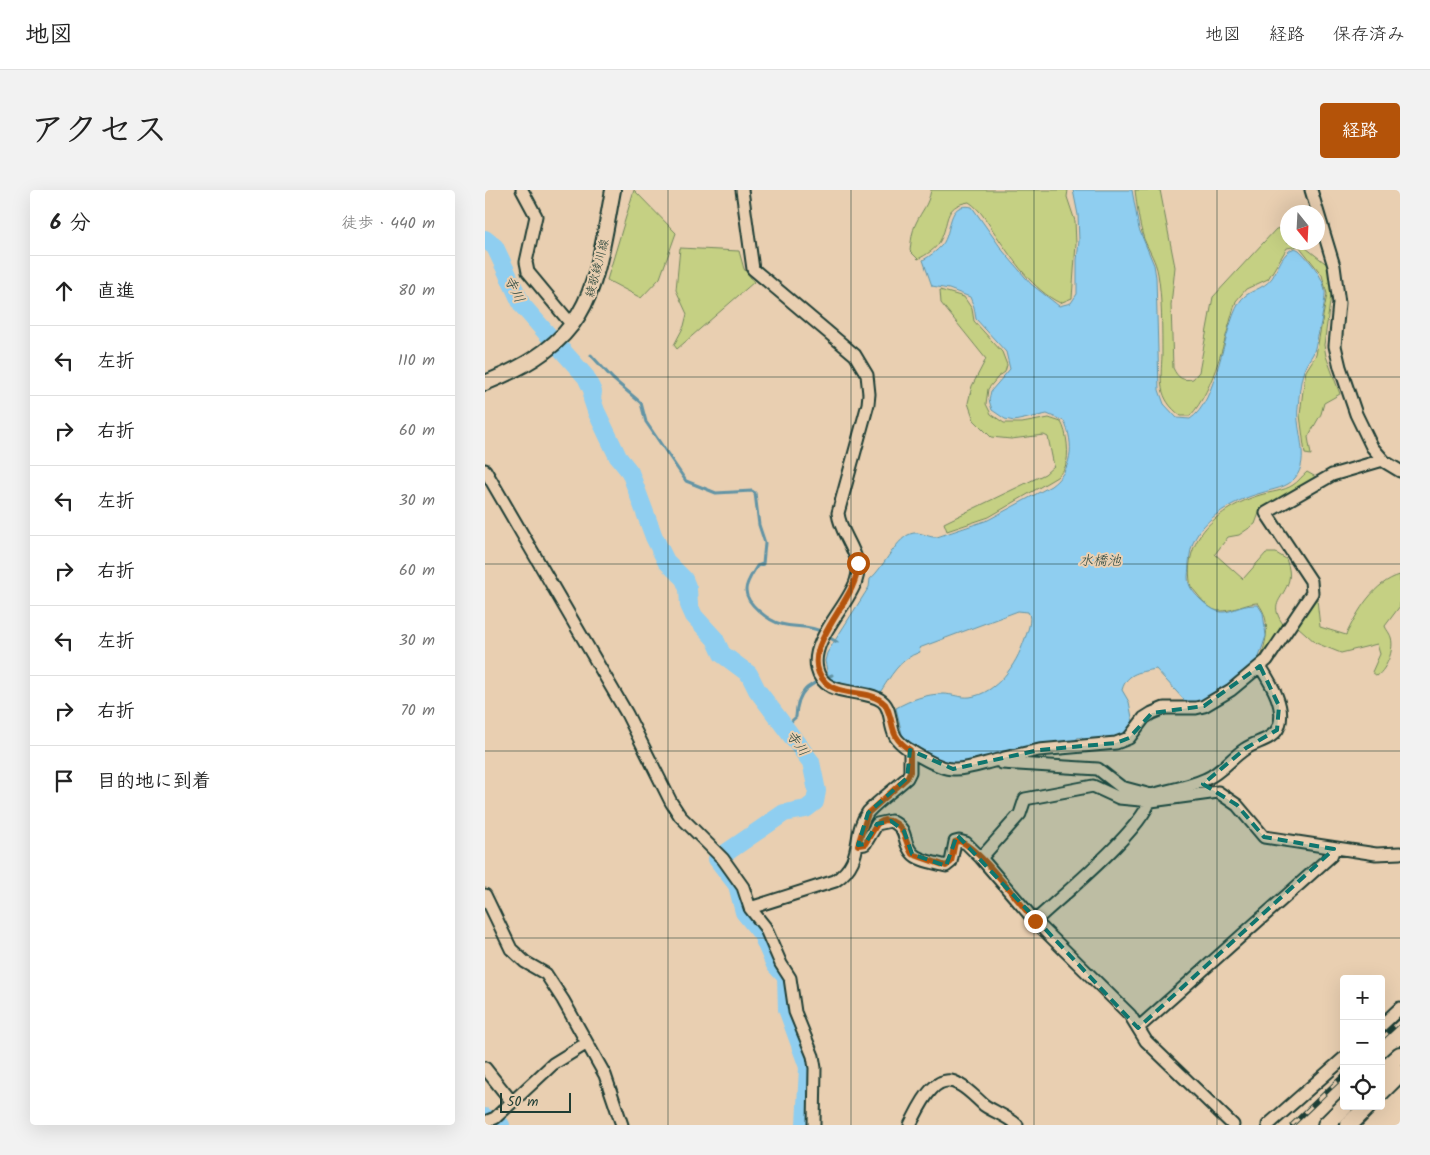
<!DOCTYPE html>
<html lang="ja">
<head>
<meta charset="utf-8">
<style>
	body { margin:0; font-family:Kalam,"Klee One",sans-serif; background:#f2f2f2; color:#222 }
	.controls { position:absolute; right:15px; bottom:15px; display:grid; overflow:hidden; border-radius:5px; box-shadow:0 5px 20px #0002 }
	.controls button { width:45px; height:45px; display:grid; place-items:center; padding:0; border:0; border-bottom:1px solid #e0e0e0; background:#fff; color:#222; font:25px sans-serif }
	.compass { position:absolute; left:795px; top:15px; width:45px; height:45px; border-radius:50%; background:#fff; box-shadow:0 5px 20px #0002; rotate:162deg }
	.scale { position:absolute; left:15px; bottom:12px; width:71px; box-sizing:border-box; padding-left:5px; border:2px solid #1f3d34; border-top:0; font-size:14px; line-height:18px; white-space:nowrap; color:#1f3d34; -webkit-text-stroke:4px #e9cfb1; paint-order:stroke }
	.stop { position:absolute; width:15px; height:15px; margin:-11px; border:4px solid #b45309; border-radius:50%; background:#fff }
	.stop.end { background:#b45309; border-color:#fff; box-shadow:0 1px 5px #0008 }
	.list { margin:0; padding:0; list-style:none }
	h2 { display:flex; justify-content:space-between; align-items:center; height:65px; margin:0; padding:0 20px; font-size:21px }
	h2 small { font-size:16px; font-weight:400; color:#767676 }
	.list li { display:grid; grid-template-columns:32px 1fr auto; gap:15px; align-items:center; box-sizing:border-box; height:70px; padding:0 20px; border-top:1px solid #e0e0e0 }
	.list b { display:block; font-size:19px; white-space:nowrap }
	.list em { font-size:16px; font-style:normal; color:#767676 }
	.icon { flex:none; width:28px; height:28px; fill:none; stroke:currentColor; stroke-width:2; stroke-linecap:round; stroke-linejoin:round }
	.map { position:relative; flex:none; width:915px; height:935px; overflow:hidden; border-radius:5px }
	header { display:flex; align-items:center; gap:30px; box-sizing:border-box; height:70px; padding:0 25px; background:#fff; border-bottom:1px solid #e0e0e0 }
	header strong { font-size:24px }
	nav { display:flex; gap:28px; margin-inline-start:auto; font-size:18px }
	.intro { display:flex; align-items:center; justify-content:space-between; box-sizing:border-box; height:120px; padding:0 30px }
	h1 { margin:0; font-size:35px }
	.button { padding:12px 22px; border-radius:5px; background:#b45309; color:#fff; font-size:18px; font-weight:700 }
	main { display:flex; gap:30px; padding:0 30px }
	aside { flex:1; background:#fff; border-radius:5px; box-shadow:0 5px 20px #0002 }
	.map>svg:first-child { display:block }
	.green { fill:#c5d083; stroke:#72865c }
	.water { fill:#8fcef0; stroke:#6294a5 }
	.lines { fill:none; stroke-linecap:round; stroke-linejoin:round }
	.stream { stroke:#6294a5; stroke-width:3 }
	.river { stroke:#8fcef0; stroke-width:18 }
	.minor-casing { stroke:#1f3d34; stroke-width:15 }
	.major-casing { stroke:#1f3d34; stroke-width:18 }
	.highway-casing { stroke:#1f3d34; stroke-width:20 }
	.minor { stroke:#e9cfb1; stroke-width:11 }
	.major { stroke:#e9cfb1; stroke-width:14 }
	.highway { stroke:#e9cfb1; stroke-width:16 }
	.rail-casing { stroke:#1f3d34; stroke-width:5 }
	.rail { stroke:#e9cfb1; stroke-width:3; stroke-dasharray:9; stroke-linecap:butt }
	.route { stroke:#b45309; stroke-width:6 }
	.marked { fill:#0f766e; fill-opacity:0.2; stroke:#0f766e; stroke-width:4; stroke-dasharray:10 6; stroke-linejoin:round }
	.grid { fill:none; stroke:#1f3d34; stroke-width:1; stroke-opacity:0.55 }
	.labels { text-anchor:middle; stroke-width:4; stroke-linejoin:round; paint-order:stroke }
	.street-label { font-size:12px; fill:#1f3d34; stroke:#e9cfb1 }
	.water-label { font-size:14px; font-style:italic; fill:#25443d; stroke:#e9cfb1 }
</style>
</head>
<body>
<header>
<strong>地図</strong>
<nav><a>地図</a><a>経路</a><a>保存済み</a></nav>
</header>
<div class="intro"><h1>アクセス</h1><a class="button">経路</a></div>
<main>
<aside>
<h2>6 分<small>徒歩 · 440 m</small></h2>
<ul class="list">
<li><svg class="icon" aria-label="ahead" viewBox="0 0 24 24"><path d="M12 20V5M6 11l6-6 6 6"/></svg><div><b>直進</b></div><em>80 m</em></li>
<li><svg class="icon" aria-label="left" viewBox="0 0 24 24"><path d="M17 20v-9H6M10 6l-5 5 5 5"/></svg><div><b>左折</b></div><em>110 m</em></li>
<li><svg class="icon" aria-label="right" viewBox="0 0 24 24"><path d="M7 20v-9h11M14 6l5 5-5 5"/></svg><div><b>右折</b></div><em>60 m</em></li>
<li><svg class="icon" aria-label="left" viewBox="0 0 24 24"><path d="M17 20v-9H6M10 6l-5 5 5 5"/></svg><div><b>左折</b></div><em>30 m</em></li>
<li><svg class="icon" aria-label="right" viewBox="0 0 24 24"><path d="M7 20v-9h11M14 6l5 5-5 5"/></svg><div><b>右折</b></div><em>60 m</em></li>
<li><svg class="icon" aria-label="left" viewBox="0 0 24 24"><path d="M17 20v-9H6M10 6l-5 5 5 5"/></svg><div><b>左折</b></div><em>30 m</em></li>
<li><svg class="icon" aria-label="right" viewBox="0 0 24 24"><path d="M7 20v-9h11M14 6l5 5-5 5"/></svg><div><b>右折</b></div><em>70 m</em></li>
<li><svg class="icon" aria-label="arrive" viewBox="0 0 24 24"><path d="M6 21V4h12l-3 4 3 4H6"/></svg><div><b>目的地に到着</b></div></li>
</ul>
</aside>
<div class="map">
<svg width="915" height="935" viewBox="0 0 915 935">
	<rect width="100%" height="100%" fill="#e9cfb1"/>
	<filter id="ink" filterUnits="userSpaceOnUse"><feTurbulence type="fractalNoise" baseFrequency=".02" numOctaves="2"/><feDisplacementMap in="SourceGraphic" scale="10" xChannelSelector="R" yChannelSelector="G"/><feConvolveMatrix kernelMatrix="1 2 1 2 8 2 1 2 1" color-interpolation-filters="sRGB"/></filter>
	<g filter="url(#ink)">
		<path class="green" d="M149,0L191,43L175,88L156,108L122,90Z
			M446,0H583L582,7L590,31L591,54L587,108L575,113C548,100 528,70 511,45C503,33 496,20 484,12C457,16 465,33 455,51C451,59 441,65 433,69L425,61C426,52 427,41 431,33C437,20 443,16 446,0Z
			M650,0H675L690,77L686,115L688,178C693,188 697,191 708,189L714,182L728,107L791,39L802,37V52L820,53L821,58L844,76L847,98L839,155L841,166L855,204L839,213L836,224L823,247L826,265L820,264L815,225L819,192L821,181L831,165L842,104L837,85L814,56L802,58L783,89L761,99L751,111C740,146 730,199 705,226H696C672,208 676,191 677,165C677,142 677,106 673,84C671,71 664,61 659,49C654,34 652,16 650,0Z
			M195,58L254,61L259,79L269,92L192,159L189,155L199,136L202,124L191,100Z
			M455,100L479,107L487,119L489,131L517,162L522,175L520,182L513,187L503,199L501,214L506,224L519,233H537L564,228L576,232C582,242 585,266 580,277C579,281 574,284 572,287L504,327L462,341L459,333L463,331L560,284L569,276L563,247L559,245L526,249L506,247L489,230L483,213L487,196L501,169L456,113Z
			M822,282L831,287L830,292L774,323L770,334L754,345L743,347L730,364L758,389L781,363H791L801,369C804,377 806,385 803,393C796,412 783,414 800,437L775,471C781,451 787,432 773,413C759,413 738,427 726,418C718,413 712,403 706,397C696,349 733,318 775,305C785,302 799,301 808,295C813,292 817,286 822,282Z
			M915,385V416L900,436C901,439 903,441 904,443C912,455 902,479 892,486L887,482L895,464L892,454L856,463L831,453L812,436L827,410L832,409L835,437L861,445C872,422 889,392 915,385Z"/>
		<path class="water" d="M588,0H647L654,39L669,75L671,87L674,200L679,214L692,228L705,229C732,213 738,140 754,113C761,100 779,100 787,88C793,79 798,61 810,58L814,60C824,70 838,85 840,101C841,111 832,154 828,164C825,169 821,174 819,180C815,192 814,206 813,218C810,239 826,269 810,288C802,298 788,299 776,303C750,310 719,327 708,353C704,363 704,375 703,387C703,396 708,402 715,409C742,435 744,414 773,415L778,423L781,446L772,473L746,496L710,516L700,511L671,479C656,482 642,482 637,500L644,512L649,538L646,537C633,550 615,548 598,550L597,547L592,548V551L557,554L480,572L467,573L455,570L424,552L417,544L411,518C426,510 440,504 458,504C467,504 476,508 485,507C512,503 531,475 539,451C542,443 548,429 543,422L533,421L434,458L435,462C414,469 406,486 394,504L359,497L344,490L340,471L342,463L384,397L385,389C399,378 412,345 429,343C437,342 444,348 452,347L503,330L566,296C587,281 590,254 579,231L562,224L529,231L520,229L507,220L504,210L506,201L525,179L521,162L491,129L489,117L485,107L464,99L447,96L438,70C445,66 452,61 457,55C468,42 461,11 487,17L518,61L546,94L574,116L586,113L592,104V70L594,51L593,25Z"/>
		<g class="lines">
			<path class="stream" d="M49,11L55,24
				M106,165L128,189L156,213L161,232L201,291L231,303L267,301L270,303L274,335L280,353L278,374L272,376C268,383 261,392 261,400C261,414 284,431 296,434C311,438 324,435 338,442
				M345,448L352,452
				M300,537L311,527C312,500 323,495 347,485"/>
			<path class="river" d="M0,49L10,57L37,115L64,146
				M76,159L101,187L108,202L107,209L111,221L133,267L145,282L169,347L181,371L199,389L203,399L204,415L209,426L230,449L237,464L264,484L272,500L326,572L332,601L330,612L321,619L299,623L232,669L252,695L259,722L276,743L290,775L301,787L302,819L323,877L320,935
				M0,927L16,935"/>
			<g class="minor-casing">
				<path id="minor" d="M37,0L51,26L41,72L43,82L87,135
					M257,0L268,79L370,165L382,185L384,204L383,214L353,323C355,346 380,366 371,391C362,418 325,450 332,479C339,509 378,497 397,511C407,519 404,535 410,546C416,558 454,579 468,579C482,580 499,573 513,570L517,573L613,579L636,597L666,605C665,634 573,709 550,731L645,825L661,851L748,935
					M826,0L849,76L854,113L850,156L855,177L871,224L887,257L900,272L915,281
					M0,280L142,524L186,612L195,626L238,669L258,697L265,718L280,737L296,774L305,788L310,822L328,866L330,878L329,935
					M519,568L554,560L631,553L644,548L659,528L667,523L679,518H711L719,516L746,500L782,470L827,403L826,391L781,323L847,285L898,270
					M666,605C684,600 704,597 721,589C736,583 746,568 760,559C771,551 789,550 794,536C801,516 785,492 775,476
					M373,655L380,654L392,634L406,631C425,640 416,651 427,663C433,671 452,673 461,676L466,672L470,652L474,651L481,653L496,668
					M0,705L26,759L40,772L61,784L78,810L120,885L137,935
					M265,718L350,691C381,670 366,644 383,622C394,610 410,599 422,588L425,582V560
					M550,731L496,668L535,624L540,609L608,596L634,608L666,611L733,602L752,615L779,647L891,664L915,663
					M896,836L915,818
					M653,838L846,666L849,659
					M0,878L27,912
					M0,932L10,928L68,874L102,853
					M425,935C434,918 450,878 475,895C484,900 491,908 499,915C509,922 522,926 532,935
					M783,935L859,868"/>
			</g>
			<g class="major-casing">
				<path id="major" d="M0,193C107,150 109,103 128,0"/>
			</g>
			<g class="highway-casing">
				<path id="highway" d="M896,882L915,865
					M896,902L915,883
					M841,935L860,916
					M864,935L883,916"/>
			</g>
			<use href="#minor" class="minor"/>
			<use href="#major" class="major"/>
			<use href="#highway" class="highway"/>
			<g class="rail-casing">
				<path id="rail" d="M896,849L915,831
					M807,935L859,885"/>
			</g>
			<use href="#rail" class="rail"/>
		</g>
	</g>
	<g class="lines" filter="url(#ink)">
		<path class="route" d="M373,373C374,412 309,459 340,492C356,508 384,498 400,514C411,534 402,545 425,560V582L422,588L383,623L373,655L380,654L392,634L399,630C421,631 418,649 427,664L461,676L466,672L470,652L474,651C495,658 533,712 550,731"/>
	</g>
	<path class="marked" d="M775,476L794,516L792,540L761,558L718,594L752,615L779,647L849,659L653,838L472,645L461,676L427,664L419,641L406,631L392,634L380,654L373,655L383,623L422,588L425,560L468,579L554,560L631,553L644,548L667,523L719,516Z"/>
	<path class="grid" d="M183,0V935M366,0V935M549,0V935M732,0V935M0,187H915M0,374H915M0,561H915M0,748H915"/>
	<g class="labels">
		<g class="street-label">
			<text transform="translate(112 78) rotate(-75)" y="4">綾歌綾川線</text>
		</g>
		<g class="water-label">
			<text transform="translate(30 99) rotate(64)" y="5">寺川</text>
			<text x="615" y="375">水橋池</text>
			<text transform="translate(313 553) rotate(55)" y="5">寺川</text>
		</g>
	</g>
</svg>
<div class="controls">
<button>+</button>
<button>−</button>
<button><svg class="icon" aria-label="locate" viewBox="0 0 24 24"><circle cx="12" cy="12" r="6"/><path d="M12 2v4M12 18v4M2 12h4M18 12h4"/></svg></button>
</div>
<svg class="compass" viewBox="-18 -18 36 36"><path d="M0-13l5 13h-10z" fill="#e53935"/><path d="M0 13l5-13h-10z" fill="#767676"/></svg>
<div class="scale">50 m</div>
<div class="stop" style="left:373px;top:373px"></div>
<div class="stop end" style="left:550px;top:731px"></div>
</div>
</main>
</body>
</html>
